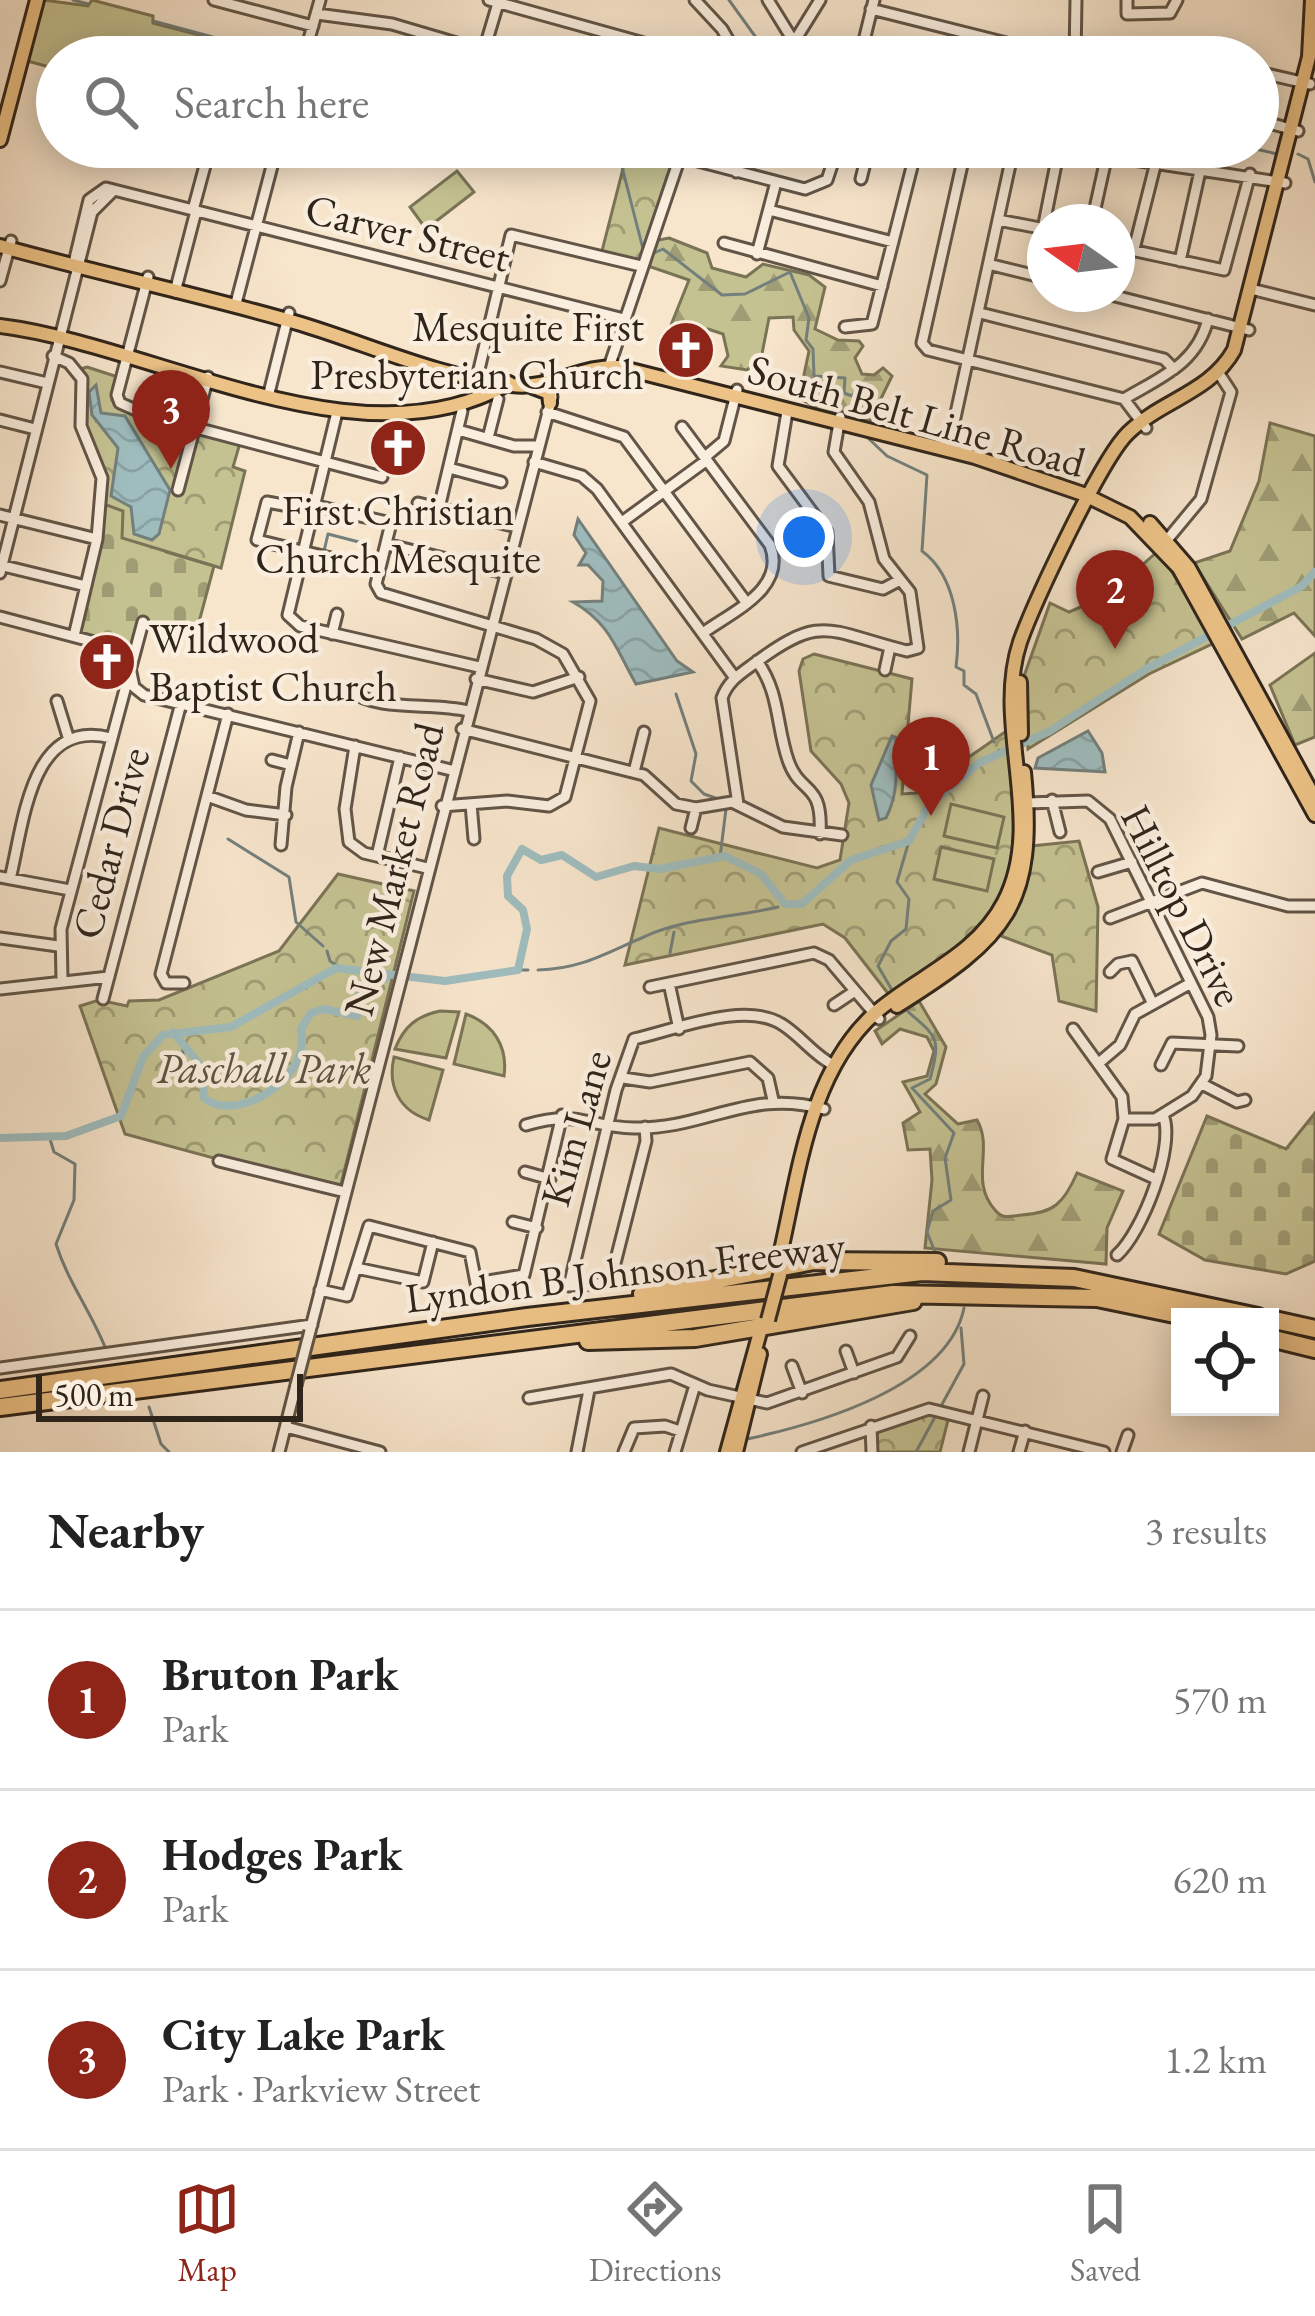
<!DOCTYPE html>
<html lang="en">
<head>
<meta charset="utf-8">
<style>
	body { margin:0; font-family:"EB Garamond",serif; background:#f6f6f6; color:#222 }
	.controls { position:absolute; right:36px; bottom:36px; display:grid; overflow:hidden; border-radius:0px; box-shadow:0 6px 30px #0003 }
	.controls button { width:108px; height:108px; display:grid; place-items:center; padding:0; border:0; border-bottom:3px solid #e0e0e0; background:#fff; color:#222; font:60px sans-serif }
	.compass { position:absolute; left:1027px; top:204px; width:108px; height:108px; border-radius:50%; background:#fff; box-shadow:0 6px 30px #0003; rotate:284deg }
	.scale { position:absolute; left:36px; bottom:30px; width:267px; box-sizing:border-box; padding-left:12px; border:6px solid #30251b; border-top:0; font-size:33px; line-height:42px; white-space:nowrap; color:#30251b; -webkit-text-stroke:9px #faeede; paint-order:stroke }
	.you { position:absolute; left:804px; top:537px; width:42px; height:42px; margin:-30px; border:9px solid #fff; border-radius:50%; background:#1a73e8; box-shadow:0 0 0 18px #1a73e833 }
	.badge { display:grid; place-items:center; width:78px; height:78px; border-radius:50%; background:#8f2418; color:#fff; font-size:39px; font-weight:700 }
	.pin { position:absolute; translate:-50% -99px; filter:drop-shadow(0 3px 6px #0008) }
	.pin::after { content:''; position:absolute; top:63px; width:42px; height:36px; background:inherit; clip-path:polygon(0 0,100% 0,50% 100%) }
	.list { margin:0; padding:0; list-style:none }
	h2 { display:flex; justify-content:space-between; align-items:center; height:156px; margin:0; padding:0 48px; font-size:51px }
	h2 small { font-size:39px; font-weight:400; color:#767676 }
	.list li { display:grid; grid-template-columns:78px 1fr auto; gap:36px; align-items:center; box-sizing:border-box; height:180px; padding:0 48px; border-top:3px solid #e0e0e0 }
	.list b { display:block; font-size:45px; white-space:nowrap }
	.list p { margin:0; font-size:39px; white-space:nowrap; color:#767676 }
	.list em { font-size:39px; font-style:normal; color:#767676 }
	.icon { flex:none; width:66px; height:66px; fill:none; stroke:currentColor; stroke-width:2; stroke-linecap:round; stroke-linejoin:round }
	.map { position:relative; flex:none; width:1315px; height:1452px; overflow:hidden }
	.search { position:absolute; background:#fff; box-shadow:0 6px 30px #0003; left:36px; right:36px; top:36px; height:132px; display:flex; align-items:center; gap:30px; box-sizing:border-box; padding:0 42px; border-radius:66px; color:#767676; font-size:45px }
	.sheet { height:696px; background:#fff }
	nav { display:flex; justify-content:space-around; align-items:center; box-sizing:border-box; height:168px; border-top:3px solid #e0e0e0; background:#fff; font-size:33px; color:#767676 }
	nav a { display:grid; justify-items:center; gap:6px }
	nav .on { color:#8f2418 }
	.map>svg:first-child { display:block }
	.forest { fill:url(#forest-firs); stroke:#7a7456; stroke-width:3 }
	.cemetery { fill:url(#cemetery-stones); stroke:#7a7456; stroke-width:3 }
	.park { fill:url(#park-crowns); stroke:#7a7456; stroke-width:3 }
	.pitch { fill:#c5c292; stroke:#7a7456; stroke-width:3 }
	.water { fill:url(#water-waves); stroke:#73807d; stroke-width:3 }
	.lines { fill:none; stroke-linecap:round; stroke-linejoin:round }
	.stream { stroke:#73807d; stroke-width:3 }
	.river { stroke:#9fbdbf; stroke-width:8 }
	.minor-casing { stroke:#625547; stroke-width:15 }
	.major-casing { stroke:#30251b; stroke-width:18 }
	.highway-casing { stroke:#30251b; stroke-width:22 }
	.minor { stroke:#faeede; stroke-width:9 }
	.major { stroke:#ecc286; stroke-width:12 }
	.highway { stroke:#ecc286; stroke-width:16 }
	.minor-bridge-casing { stroke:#625547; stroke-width:15; stroke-linecap:butt }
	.major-bridge-casing { stroke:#30251b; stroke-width:18; stroke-linecap:butt }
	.minor-bridge { stroke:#faeede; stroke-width:9 }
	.major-bridge { stroke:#ecc286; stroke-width:12 }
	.labels { text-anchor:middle; stroke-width:9; stroke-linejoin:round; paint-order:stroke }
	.street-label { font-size:42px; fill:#30251b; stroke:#faeede }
	.poi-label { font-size:42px; fill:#30251b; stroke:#faeede; text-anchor:end }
	.park-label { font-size:42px; font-style:italic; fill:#5d543f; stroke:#faeede }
</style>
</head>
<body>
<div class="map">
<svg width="1315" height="1452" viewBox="0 0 1315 1452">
	<defs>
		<pattern id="forest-firs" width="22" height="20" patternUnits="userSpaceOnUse" patternTransform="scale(3)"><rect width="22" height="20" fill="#c5c292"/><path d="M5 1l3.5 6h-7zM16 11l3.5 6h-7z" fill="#a09d76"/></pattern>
		<pattern id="cemetery-stones" width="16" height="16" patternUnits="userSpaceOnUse" patternTransform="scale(3)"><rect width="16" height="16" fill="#c5c292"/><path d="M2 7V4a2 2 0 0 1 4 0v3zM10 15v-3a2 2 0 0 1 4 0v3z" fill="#a09d76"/></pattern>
		<pattern id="park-crowns" width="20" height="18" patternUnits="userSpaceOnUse" patternTransform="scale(3)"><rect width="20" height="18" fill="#c5c292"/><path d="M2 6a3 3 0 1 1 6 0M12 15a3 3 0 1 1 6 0" fill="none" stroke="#a09d76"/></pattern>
		<pattern id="water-waves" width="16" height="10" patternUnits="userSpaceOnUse" patternTransform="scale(3)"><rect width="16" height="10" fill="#9fbdbf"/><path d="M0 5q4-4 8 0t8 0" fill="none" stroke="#89a2a4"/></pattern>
	</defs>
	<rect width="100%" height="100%" fill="#f7e5cc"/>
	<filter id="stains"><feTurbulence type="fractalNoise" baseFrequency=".00167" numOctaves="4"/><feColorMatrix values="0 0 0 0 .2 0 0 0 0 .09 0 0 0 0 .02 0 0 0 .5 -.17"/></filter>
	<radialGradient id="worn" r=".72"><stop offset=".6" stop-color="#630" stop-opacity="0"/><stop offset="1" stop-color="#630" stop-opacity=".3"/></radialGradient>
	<path class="forest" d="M669,238L707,253L712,268L746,277L763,264L809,275L825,287L815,329L838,340L859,341L863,346L855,358L862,374L874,375L883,368L892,376L870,421L820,410L799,398L809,351L794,330L793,317L769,318L761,359L747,370L721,366L728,356L723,334L708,329L695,341L676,340L671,325L689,280L648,266L653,241Z
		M1270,423L1315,436V636L1294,613L1242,639L1194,563L1230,551L1259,481Z
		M1315,653V737L1295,745L1270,685Z
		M919,1001L946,1047L936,1084L925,1094L958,1124L977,1120C994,1149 969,1181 995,1210C1003,1220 1011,1216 1022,1215C1054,1213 1064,1203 1077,1173L1123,1191L1107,1228L1106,1264L925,1248L932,1180L930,1149L908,1150L903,1123L920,1112L903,1082L927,1076L934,1051L927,1037L900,1029L882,1044L875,1031Z"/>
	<path class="cemetery" d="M101,503L123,510L124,518L166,552L214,566L195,637L140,623L133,648L78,634Z
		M1315,1113V1261L1286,1274L1205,1260L1159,1234L1207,1116L1286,1149Z"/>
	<path class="park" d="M628,149L675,161L639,262L602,251Z
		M87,367L118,377L112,400L135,415L240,443L233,467L245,471L221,568L122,538L123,511L101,503C106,454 89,462 83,428C80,407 89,389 80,369Z
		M1159,550L1214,643L1149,674L1028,749L1023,679L1050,603L1069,612L1109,595L1120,573L1140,567Z
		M814,654L912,679L902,794L917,793L1008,730C1019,889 1027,905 890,996L845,938L823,924L625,965L659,828L817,868L840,860L849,803L841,784L811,751L799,671L803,659Z
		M1079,841L1098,907L1096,1011L1059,1001L1052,955L1001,936L1021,898L1032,846Z
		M338,874L414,891L339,1192L125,1134L80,1006L99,1000L127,1006L129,1001L159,1000L279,951Z
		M925,1413L949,1416L940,1452H875V1430Z"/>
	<path class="pitch" d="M43,0L88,6L92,0L153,16V23L203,36L197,57H57V69L27,61Z
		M457,171L474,192L426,229L410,207Z
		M951,804L1004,817L997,848L944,836Z
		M941,847L994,859L987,891L934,879Z
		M440,1011L459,1012L446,1058L395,1049C404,1026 417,1016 440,1011Z
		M466,1014C494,1024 508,1047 504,1076L454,1064Z
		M394,1057L443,1070L429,1120C400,1111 387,1087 394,1057Z"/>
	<path class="water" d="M96,385L101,413L125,416L170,490L159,534L152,540L134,534L131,507L111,496L118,448L92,415L89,392Z
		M578,519L677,661L693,672L636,684C616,649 610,623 573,602L602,601L603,581L588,565H579L586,553L574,535Z
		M1088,731L1102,753L1105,772L1035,768L1038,758Z
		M892,736L897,738C894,767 901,788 886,818L879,820L871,785Z"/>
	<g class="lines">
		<path class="stream" d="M73,0L88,4
			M729,0L770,57
			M153,21L288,57
			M567,147L622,167L643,249
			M1247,147L1277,154
			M1298,154L1308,159L1315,182
			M654,253L663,249L722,295L745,294L790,272L809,318L806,340L813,349L814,376L845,378L844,393L852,396L861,385L875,389L874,402H863L857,415
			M868,438L887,456L927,475L922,551C956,576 961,629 956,667L964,671V685L976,694L994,742
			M324,551L328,534L359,542
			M676,694L696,754L691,781L704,794L724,801
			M999,750L1002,753
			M228,839L289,877L296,922L323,946
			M720,857L726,809
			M783,905L785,904
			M327,951L330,961L342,969
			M670,953L674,932
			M518,970H528
			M538,970C582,969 608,952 646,936C685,918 737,917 778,907
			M892,990L878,966L891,941L906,929L909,899L897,882L909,841
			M905,1009C936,1037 942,1035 930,1079L912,1088L954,1133L945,1158L951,1200L933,1211L927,1232L935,1252
			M183,1047V1060L199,1083
			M50,1139L54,1152L75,1164L74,1200L56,1244C68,1282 90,1310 105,1347
			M149,1407L161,1444L169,1452
			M940,1408L964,1364L961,1328
			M747,1439C817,1424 948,1387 964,1308
			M916,1452L935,1417"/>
		<path class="river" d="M173,1032L202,1067L204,1098C237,1125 313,1077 301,1029L311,1013L324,1009L357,1016L359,993L386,978
			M0,1138L66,1136L121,1116L143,1057L163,1035L231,1027L336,968L445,981L518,970L527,929L523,910L508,896L507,876L522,849L541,860L562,855L596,877L634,866L660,869L725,856L761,874L785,904H802L851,860L909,841L929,805L979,763L1050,731L1146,669L1302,586L1315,572"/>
		<g class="minor-casing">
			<path id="minor" d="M214,0L313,26
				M489,0L694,57
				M695,0L722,29L738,57
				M768,0L794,42L837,57
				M1127,0V14L1170,13L1177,0
				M871,9L1046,53L1075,52
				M317,14L392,24L504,57
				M794,42L820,0
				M304,57L320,0
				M482,57L499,0
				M860,57L874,0
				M1075,57L1076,0
				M1258,72L1310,84
				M1258,120L1298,131
				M644,147L805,189L827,180L838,147
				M966,147L922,343L928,350L1124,399L1146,428
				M996,147L1043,159H1127L1285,183
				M736,172L743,147
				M861,179L869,147
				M193,210L210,147
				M769,210L893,242
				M998,220L1045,229
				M1092,222L1106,159
				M1043,229L1057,159
				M724,243L882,286
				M1117,247L1224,270L1250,174
				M1134,249L1155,166
				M757,254L776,182
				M1180,261L1200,171
				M992,265L1045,278
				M73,267L89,200L106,188L624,319
				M148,277L117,395L120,403L147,415L382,477
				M0,281L11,241
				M1251,289L1315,305
				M175,292L196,211
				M1107,294L1249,330
				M235,307L277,147
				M980,313L1164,359L1174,369
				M845,327L872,324L917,147
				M53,356L69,363L82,379L81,426L102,478L97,539L74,636
				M609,367L680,157
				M0,372L47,383
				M477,378L511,235L641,266
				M269,393L289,313
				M1124,399C1161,377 1197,364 1208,319
				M337,412L288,615L300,626L479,667
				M547,412L624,437L746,602
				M787,412L778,466L827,532L829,576L883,589L900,580
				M0,420L35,429
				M682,427L770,545C787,589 733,611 703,633
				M458,430L514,446H539
				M488,438L498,399
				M948,450L1013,151
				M705,457L724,441L737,390
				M534,462L582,476L597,489L735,678
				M449,468L501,482
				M178,490L208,377
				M418,503L517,527
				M312,505L391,523L376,584L381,593L536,639L563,654L590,701L565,797L549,806L507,801L442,806
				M439,508L462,411
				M311,510L267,502L257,540L380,570
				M0,515L97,539
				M622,522L707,460
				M386,544L504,573
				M1162,546L1201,499L1231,392L1218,372
				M0,565L86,586
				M0,573L92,212L112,192
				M0,617L117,648
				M332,634L337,614
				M116,648L129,663L134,687L144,695L451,770
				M757,661C780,693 776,725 788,760C800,796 823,780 820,834
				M885,670L890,647
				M476,679L533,692L579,677
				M351,691C378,712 433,702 468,711
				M57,701L69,740
				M462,729L644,775L676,804L696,808L732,802L783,827L842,835
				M355,746L345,809L349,842L364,853L427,868
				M272,760L291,765
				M634,772L644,732
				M207,796L246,810L286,815
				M1052,800L1060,832
				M1027,803L1088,801L1110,819L1208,1017L1211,1035L1206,1076L1192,1096L1155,1119H1124
				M471,804L474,839
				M738,804L722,698C728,681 740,674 755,663C823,612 829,632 907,651L918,648L910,592L884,559L869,502L834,452L840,417
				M691,828L696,808
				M281,845L286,787L299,732
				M377,856L400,757
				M1098,872L1132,862
				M0,877L70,890
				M10,879C24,823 30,717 111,738
				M1110,918L1202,883L1288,906H1315
				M0,938L58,946
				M1110,972L1118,964L1132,961L1152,1002
				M62,980L61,929L143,622
				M184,983H166L161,974L228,714
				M669,983L679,1029
				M650,987L814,953L829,960L879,1019
				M0,989L109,977
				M103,999L181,703
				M834,1005L855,991
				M1073,1029L1122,1097L1124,1119L1112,1159L1156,1179
				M1100,1062L1120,1045L1135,1014L1191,983
				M1161,1065L1172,1043L1238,1046
				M623,1078L650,1082L750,1062L768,1078L773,1100
				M1202,1084L1237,1102L1245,1100
				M526,1125C579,1109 586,1127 634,1128C704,1130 749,1088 824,1109
				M645,1127L646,1141L610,1283L569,1286L616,1090L634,1039C675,1030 746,1000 783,1025C803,1038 813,1055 835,1066
				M219,1161L345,1192
				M525,1172L550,1179
				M513,1222L537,1228
				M1117,1255C1142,1233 1176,1146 1163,1115
				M356,1268L423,1282L433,1242
				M320,1290L347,1296L369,1226L470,1252L476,1283L524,1275L562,1115
				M310,1331L552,397L548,374
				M846,1351L854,1373
				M792,1366L802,1393
				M0,1368L312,1325
				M529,1398L671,1374L708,1390L767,1403L897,1357L910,1336
				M871,1426L872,1452
				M286,1427L380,1452
				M279,1452L296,1385
				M577,1452L589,1390
				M624,1452L634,1428L665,1426L680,1431
				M675,1452L695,1385
				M802,1452L929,1409L1104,1452
				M969,1452L983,1396
				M1019,1452L1025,1431
				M1122,1452L1128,1435"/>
		</g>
		<g class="major-casing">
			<path id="major" d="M0,140L37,0
				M0,246C100,274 202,295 301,324C370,345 439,377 512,385C549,390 581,365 619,367L975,457L1083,494L1130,517L1179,568L1315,815
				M0,326C154,345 362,470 509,383
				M533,387L549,393L550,403
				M1150,523L1189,568L1314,797
				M1020,682L1021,734
				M897,1006C1007,937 1037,906 1024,772
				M776,1272C798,1185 805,1076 875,1013C919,975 976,956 1004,902C1046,821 992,726 1020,642C1034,603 1101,459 1128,433C1161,400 1210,393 1234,350L1309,57L1312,0
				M727,1452L763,1321
				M736,1452L760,1354"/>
		</g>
		<g class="highway-casing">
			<path id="highway" d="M642,1294L814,1261L937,1262
				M1270,1319L1315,1329
				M1270,1338L1315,1349
				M588,1341L695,1338L913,1301
				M0,1390L527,1317L922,1272L1074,1278L1258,1317
				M0,1407L893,1294L1097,1298L1189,1317"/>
		</g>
		<use href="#minor" class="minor"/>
		<use href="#major" class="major"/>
		<use href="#highway" class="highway"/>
		<g class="minor-bridge-casing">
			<path id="minor-bridge" d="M296,1385L310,1331"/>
		</g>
		<g class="major-bridge-casing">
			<path id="major-bridge" d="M768,1320L780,1275"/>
		</g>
		<use href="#minor-bridge" class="minor-bridge"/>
		<use href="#major-bridge" class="major-bridge"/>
	</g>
	<defs>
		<g id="church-disc" transform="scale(3)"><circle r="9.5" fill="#8f2418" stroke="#faeede"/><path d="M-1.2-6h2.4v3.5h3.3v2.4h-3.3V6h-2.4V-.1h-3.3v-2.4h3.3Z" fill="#fff"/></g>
	</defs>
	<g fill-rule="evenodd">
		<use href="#church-disc" x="686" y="350"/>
		<use href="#church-disc" x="398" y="448"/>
		<use href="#church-disc" x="107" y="662"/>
	</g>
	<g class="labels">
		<g class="street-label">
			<text transform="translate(408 232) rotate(14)" y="15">Carver Street</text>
			<text transform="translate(917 415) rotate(16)" y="15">South Belt Line Road</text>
			<text transform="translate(110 843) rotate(-75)" y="15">Cedar Drive</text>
			<text transform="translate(393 869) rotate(-76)" y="15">New Market Road</text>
			<text transform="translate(1183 905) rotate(63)" y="15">Hilltop Drive</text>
			<text transform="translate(575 1128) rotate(-74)" y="15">Kim Lane</text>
			<text transform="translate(625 1271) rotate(-7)" y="15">Lyndon B Johnson Freeway</text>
		</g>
		<g class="poi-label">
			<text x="644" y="341">Mesquite First<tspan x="644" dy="48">Presbyterian Church</tspan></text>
			<text x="398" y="525" text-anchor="middle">First Christian<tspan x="398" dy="48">Church Mesquite</tspan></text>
			<text x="149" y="653" text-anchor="start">Wildwood<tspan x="149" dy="48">Baptist Church</tspan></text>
		</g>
		<g class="park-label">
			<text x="264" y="1083">Paschall Park</text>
		</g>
	</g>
	<rect width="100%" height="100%" filter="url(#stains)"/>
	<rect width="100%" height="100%" fill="url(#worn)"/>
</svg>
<div class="controls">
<button><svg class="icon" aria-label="locate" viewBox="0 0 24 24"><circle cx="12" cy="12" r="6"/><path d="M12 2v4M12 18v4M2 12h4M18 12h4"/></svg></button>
</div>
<svg class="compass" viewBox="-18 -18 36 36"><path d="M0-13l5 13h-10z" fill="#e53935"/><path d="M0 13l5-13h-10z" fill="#767676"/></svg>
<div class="scale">500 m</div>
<div class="you"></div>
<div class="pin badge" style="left:931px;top:816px">1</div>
<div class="pin badge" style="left:1115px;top:649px">2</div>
<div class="pin badge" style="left:171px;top:469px">3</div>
<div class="search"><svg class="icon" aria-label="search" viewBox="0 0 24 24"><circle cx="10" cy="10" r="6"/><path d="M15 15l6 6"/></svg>Search here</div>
</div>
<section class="sheet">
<h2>Nearby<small>3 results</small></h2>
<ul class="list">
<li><span class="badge">1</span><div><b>Bruton Park</b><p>Park</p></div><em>570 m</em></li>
<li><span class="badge">2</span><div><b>Hodges Park</b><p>Park</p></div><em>620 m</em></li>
<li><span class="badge">3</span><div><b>City Lake Park</b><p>Park · Parkview Street</p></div><em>1.2 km</em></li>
</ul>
</section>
<nav>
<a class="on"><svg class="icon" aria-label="map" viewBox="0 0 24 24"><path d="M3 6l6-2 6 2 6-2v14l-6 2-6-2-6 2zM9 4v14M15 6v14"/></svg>Map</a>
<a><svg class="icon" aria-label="directions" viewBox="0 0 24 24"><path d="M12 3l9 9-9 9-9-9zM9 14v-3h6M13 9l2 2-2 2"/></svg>Directions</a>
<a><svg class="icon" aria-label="saved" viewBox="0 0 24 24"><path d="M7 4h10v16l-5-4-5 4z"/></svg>Saved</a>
</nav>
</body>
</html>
